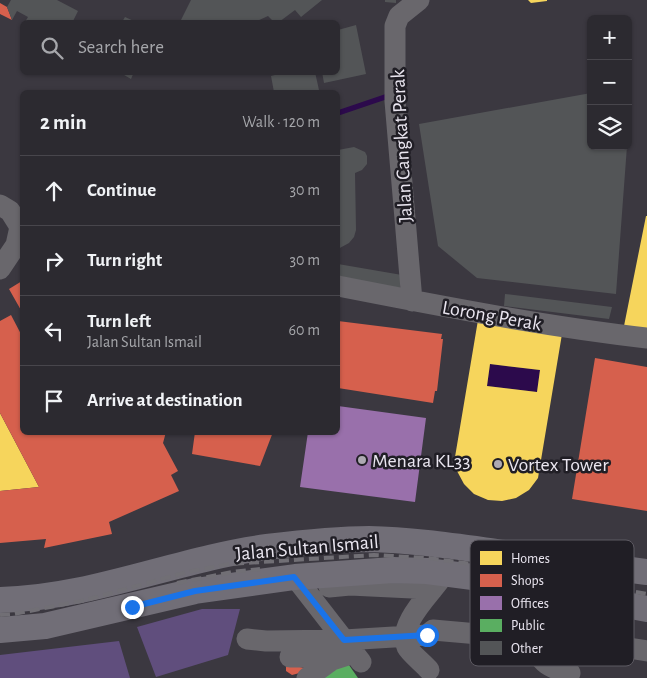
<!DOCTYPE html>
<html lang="en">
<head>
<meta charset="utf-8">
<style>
	body { margin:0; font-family:"Alegreya Sans",sans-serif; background:#38363c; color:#f1f3f6 }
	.controls { position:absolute; right:15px; top:15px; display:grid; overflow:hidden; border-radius:8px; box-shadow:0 1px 4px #0004 }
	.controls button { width:45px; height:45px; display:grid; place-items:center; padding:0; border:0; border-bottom:1px solid #48464c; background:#2c2a30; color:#f1f3f6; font:25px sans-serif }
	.stop { position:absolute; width:15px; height:15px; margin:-11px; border:4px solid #1a73e8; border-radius:50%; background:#fff }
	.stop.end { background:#1a73e8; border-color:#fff; box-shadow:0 1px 5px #0008 }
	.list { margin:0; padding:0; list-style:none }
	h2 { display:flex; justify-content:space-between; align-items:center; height:65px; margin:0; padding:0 20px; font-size:21px }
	h2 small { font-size:16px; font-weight:400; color:#a6a7ab }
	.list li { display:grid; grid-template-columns:32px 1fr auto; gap:15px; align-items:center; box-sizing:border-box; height:70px; padding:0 20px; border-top:1px solid #48464c }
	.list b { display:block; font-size:19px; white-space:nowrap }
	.list p { margin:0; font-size:16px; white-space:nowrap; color:#a6a7ab }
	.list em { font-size:16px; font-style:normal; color:#a6a7ab }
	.icon { flex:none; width:28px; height:28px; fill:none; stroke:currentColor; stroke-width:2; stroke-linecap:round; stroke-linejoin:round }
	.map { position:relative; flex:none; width:647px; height:678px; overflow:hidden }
	.search { position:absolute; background:#2c2a30; box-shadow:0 1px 4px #0004; left:20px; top:20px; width:320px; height:55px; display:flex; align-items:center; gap:12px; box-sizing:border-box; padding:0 18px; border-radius:8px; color:#a6a7ab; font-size:19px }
	.panel { position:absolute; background:#2c2a30; box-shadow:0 1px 4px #0004; left:20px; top:90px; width:320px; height:345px; border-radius:8px }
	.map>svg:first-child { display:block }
	.green { fill:#604e7d }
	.water { fill:#2c0a4c }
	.homes { fill:#f6d55c; fill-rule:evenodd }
	.shops { fill:#d6604d }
	.offices { fill:#9970ab }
	.public { fill:#5aae61 }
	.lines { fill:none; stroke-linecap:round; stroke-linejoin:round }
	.stream { stroke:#2c0a4c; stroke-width:5.5 }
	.building { fill:#535557 }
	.minor { stroke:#69676c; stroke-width:21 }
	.major { stroke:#716e77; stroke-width:26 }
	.rail { stroke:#716f75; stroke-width:4; stroke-dasharray:10 5; stroke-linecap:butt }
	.route { stroke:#1a73e8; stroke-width:6 }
	.poi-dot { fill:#ada9b2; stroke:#201e25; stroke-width:2 }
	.labels { text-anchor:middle; stroke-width:5; stroke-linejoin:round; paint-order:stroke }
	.street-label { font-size:20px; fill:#eae6f0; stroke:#201e25 }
	.poi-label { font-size:20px; fill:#eae6f0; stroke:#201e25; text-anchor:start }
	.key { fill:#201e25; stroke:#5d5a62; stroke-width:1 }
	.key-label { font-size:14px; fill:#eae6f0 }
</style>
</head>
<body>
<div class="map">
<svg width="647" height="678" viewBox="0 0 647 678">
	<rect width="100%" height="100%" fill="#3b3840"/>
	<path class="green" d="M202,609H240L228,655L156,677L137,627Z
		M119,641L130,678H0V655Z"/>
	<path class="water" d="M490,364L540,370L537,392L487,386Z"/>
	<path class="homes" d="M528,0H547V1L531,3Z
		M646,216H647V329L624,326Z
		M478,320L562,334L538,478L529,490L516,498L502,501L488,500L474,494L464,484L457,471L455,457ZM490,364L540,370L537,392L487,386Z
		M0,413L39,487L0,491Z"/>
	<path class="shops" d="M0,3L7,7L12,20L0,14Z
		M22,281V312L9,289Z
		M11,315L22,336V432H166L163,443L178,471L171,475L179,491L109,522L112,534L44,548L46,539L0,543V491L39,487L0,413V321Z
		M338,321L442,334L441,339H443L437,391H435L433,403L338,388Z
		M595,358L647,367V511L572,499Z
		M195,432H273L260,466L192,454Z
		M286,664L309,669L307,671L292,675L286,671Z"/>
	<path class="offices" d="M338,406L426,418L415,502L300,487L308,432H338Z"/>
	<path class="public" d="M335,665H349L358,678H322Z"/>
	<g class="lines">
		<path class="stream" d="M338,113L388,96"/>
	</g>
	<path class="building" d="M11,0H57L78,11L73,21L69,22H25L28,17L17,11L12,20L7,7Z
		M191,0H322L301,17L295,10L279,22H274L268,16L255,22H180Z
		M385,0H396V3L385,2Z
		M125,17L136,22H122Z
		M356,25L366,74L324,83L322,72H338V30Z
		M119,72H134L131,79Z
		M286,72H315L319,90L309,92H274L271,76Z
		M591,93V146H627L616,294L477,278L438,246L419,124Z
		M354,147L365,152L367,156V164L362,170L355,173L356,230L354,237L349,243L338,249V150Z
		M338,264L402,275L400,288L338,277Z
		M505,294L612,307L609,319L504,306Z"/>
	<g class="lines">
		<path class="minor" d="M0,205L10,211L20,227L16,245L0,269
			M338,286C440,306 543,326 647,338
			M412,301L395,101V26L399,16L419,0
			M295,577L361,662
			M329,587L350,585L433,589
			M247,639L266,641L344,640L427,635L433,630L616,646L647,651
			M527,640C543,661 543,667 570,673
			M290,657H313L332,660L354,653
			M429,670C424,664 410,653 407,647C397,626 428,596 439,581
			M307,678L332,660"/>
		<path class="major" d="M0,600C92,598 177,559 267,547C300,543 335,539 369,539C414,540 459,547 504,553C552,559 599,566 647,572
			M0,630L45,626L195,591L295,577L393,570L427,571L488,579L647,609"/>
		<path class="rail" d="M177,583L232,572L260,569
			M0,615L14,614L86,600L187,572L229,564L374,555L428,558L486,566L647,594"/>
	</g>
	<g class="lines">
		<path class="route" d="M132,607L195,591L294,577L344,640L427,635"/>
	</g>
	<g class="poi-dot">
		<circle cx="362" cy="460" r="5"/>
		<circle cx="498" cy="464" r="5"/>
	</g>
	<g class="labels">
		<g class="street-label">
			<text transform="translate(401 146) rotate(-93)" y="7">Jalan Cangkat Perak</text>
			<text transform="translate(492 315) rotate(10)" y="7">Lorong Perak</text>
			<text transform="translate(307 547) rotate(-5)" y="7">Jalan Sultan Ismail</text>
		</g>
		<g class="poi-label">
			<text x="372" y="467">Menara KL33</text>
			<text x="508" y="471">Vortex Tower</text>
		</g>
	</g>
	<rect x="470" y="540" width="164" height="126" rx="8" class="key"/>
	<rect x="480" y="551" width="22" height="14" fill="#f6d55c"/>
	<rect x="480" y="574" width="22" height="13" fill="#d6604d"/>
	<rect x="480" y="596" width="22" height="14" fill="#9970ab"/>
	<rect x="480" y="619" width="22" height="13" fill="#5aae61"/>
	<rect x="480" y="641" width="22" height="14" fill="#535557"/>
	<g class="key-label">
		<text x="511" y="563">Homes</text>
		<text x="511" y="585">Shops</text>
		<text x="511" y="608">Offices</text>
		<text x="511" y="630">Public</text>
		<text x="511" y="653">Other</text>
	</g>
</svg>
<div class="controls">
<button>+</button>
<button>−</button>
<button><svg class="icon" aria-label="layers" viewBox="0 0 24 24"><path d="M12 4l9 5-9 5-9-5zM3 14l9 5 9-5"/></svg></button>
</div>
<div class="stop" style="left:427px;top:635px"></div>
<div class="stop end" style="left:132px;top:607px"></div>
<div class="search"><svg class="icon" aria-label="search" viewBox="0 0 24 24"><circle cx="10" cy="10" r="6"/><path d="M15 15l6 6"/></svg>Search here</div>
<section class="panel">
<h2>2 min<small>Walk · 120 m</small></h2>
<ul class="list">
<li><svg class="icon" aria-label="ahead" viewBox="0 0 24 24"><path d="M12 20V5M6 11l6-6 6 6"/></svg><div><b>Continue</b></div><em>30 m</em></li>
<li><svg class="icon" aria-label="right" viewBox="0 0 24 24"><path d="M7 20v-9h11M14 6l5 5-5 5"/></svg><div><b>Turn right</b></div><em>30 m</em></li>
<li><svg class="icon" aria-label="left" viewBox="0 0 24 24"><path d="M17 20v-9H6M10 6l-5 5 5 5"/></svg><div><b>Turn left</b><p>Jalan Sultan Ismail</p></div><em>60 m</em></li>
<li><svg class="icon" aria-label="arrive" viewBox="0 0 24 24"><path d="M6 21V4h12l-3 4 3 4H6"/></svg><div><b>Arrive at destination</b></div></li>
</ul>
</section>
</div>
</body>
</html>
